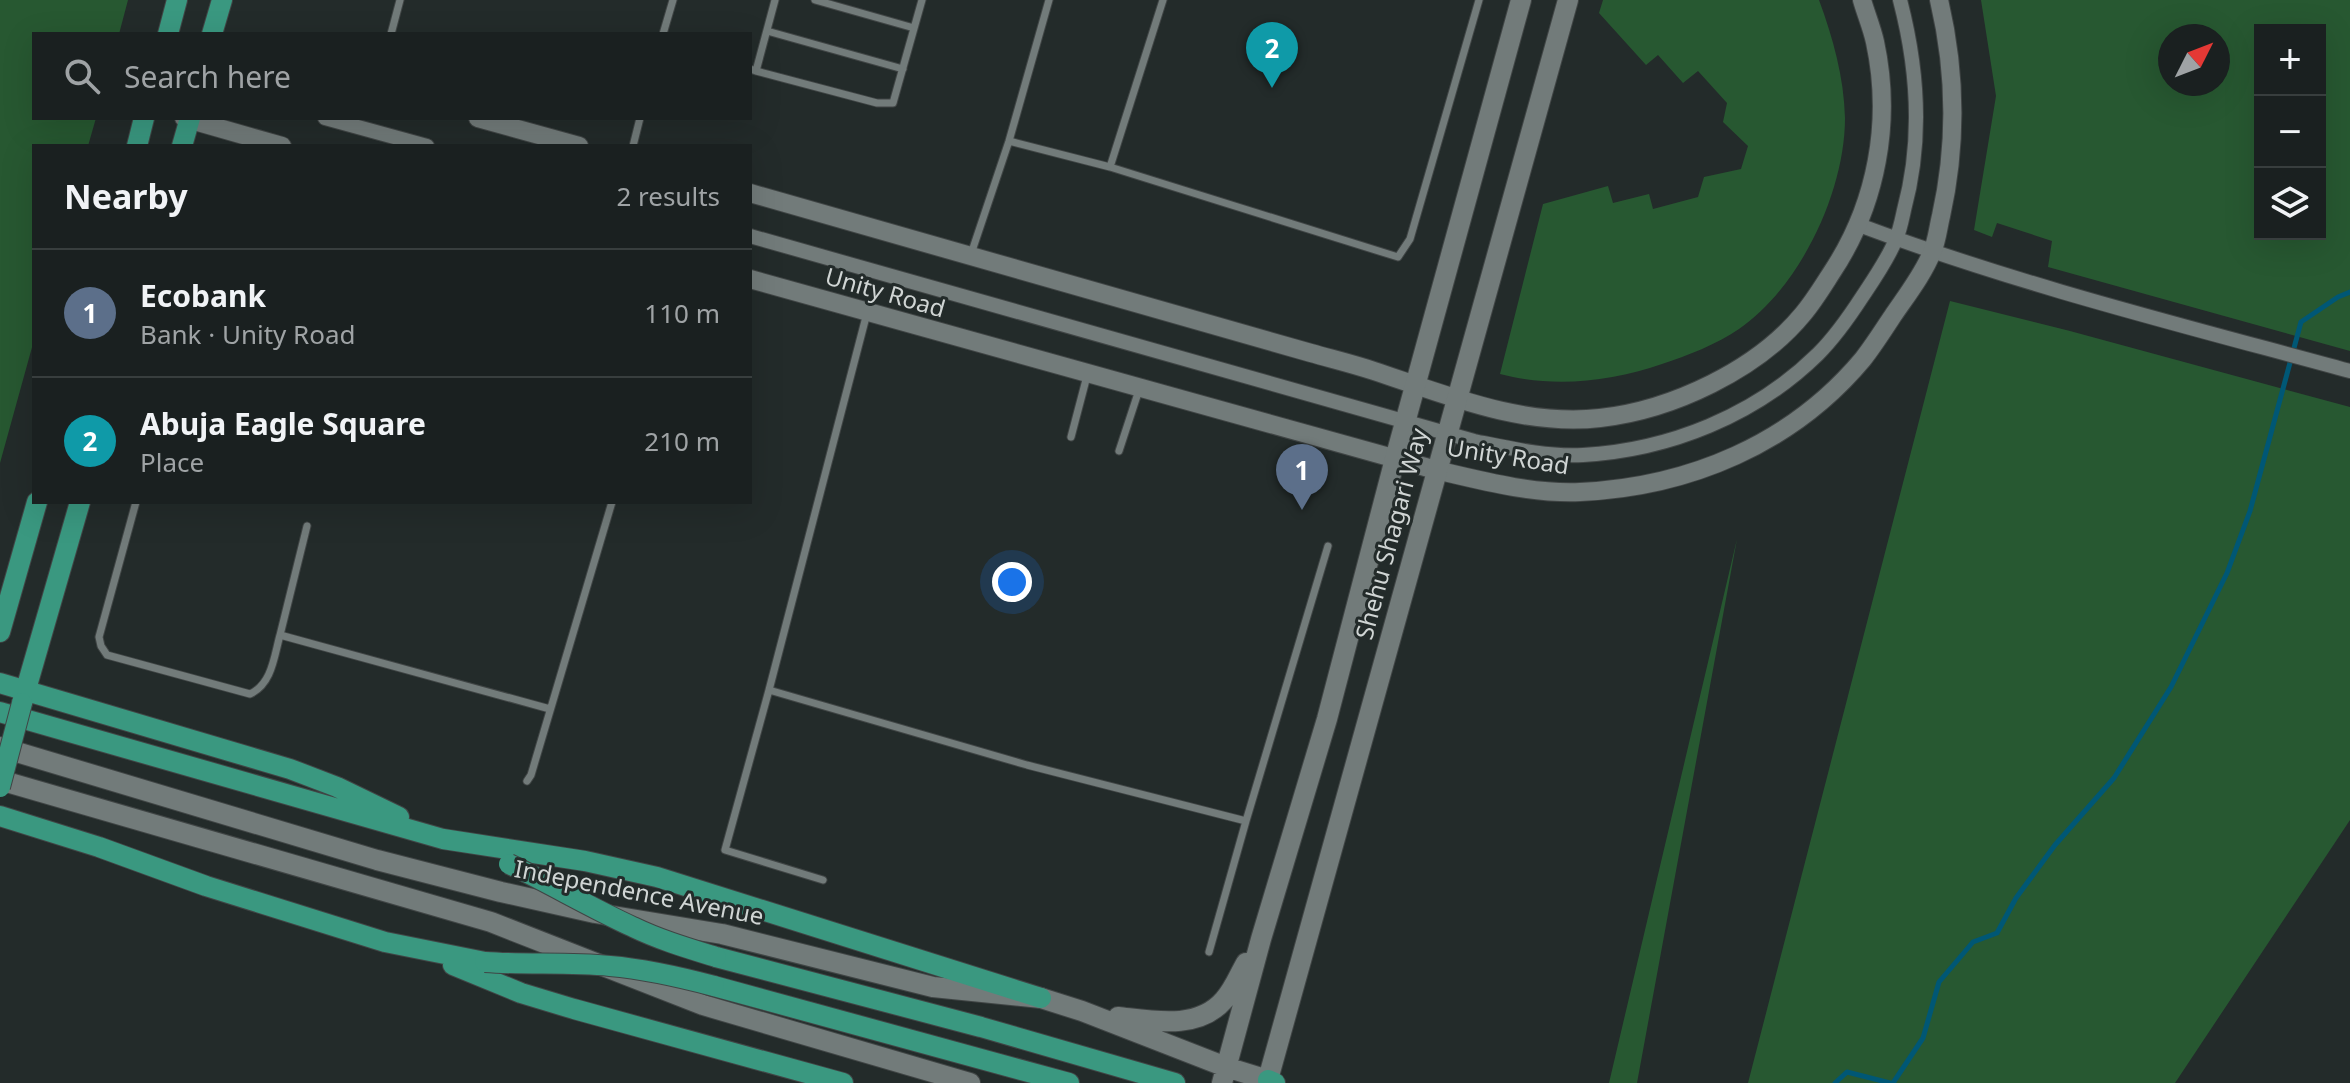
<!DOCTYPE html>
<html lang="en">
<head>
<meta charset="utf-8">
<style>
	body { margin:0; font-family:"Noto Sans",sans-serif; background:#232829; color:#f1f3f6 }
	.controls { position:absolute; right:24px; top:24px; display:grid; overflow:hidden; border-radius:0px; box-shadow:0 8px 32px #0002 }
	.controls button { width:72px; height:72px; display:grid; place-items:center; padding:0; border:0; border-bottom:2px solid #383e3e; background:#1a2020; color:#f1f3f6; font:40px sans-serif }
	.compass { position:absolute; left:2158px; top:24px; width:72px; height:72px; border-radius:50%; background:#1a2020; box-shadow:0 8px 32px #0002; rotate:48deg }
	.you { position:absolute; left:1012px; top:582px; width:28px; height:28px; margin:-20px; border:6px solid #fff; border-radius:50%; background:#1a73e8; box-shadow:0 0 0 12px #1a73e833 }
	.badge { display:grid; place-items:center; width:52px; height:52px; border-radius:50%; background:#ea580c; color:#fff; font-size:26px; font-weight:700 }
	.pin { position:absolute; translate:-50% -66px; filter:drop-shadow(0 2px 4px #0008) }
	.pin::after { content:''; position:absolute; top:42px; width:28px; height:24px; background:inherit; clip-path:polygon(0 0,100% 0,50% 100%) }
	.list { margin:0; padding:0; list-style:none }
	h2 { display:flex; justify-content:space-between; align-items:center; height:104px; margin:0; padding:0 32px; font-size:34px }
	h2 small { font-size:26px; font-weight:400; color:#9fa3a5 }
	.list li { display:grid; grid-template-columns:52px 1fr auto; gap:24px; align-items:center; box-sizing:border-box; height:128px; padding:0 32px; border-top:2px solid #383e3e }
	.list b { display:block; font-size:30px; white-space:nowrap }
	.list p { margin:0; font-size:26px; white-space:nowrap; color:#9fa3a5 }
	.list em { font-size:26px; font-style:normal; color:#9fa3a5 }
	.icon { flex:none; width:44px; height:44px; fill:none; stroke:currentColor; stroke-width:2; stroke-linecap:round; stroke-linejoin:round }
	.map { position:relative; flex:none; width:2350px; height:1083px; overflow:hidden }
	.search { position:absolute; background:#1a2020; box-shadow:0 8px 32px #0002; left:32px; top:32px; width:720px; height:88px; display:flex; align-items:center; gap:20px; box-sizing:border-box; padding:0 28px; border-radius:0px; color:#9fa3a5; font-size:30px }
	.panel { position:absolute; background:#1a2020; box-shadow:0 8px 32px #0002; left:32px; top:144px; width:720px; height:360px; border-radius:0px }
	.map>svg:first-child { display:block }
	.green { fill:#275831; fill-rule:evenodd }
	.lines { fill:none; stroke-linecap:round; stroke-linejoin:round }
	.stream { stroke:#005775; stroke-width:5 }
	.service-casing { stroke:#404545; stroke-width:9 }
	.minor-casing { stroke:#404545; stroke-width:16 }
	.tertiary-casing { stroke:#404545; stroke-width:20 }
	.secondary-casing { stroke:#404545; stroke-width:22 }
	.primary-casing { stroke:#404545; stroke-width:22 }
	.service { stroke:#727b7a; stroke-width:7 }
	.minor { stroke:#727b7a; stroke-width:14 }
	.tertiary { stroke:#727b7a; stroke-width:18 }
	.secondary { stroke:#727b7a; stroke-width:20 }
	.primary { stroke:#3a9880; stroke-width:20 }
	.primary-bridge-casing { stroke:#404545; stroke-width:22; stroke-linecap:butt }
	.primary-bridge { stroke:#3a9880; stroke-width:20 }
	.labels { text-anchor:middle; stroke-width:6; stroke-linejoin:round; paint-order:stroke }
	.street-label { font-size:24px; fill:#d0d5d4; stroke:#232b2a }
</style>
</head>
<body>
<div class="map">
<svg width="2350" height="1083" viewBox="0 0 2350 1083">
	<rect width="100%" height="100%" fill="#232b2a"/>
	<path class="green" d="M0,0H128L119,34H34V118H96L88,146H34V340L0,463Z
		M1603,0H1819C1833,38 1844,77 1845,118C1845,192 1800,287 1739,329C1717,344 1687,356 1662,364C1610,382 1553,388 1500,374L1543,204L1608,186L1613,203L1649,194L1653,209L1698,197L1704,177L1741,169L1748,146L1723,122L1727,103L1698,71L1683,83L1658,55L1646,65L1599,13Z
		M1981,0H2350V351L2048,267L2052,241L1997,223L1992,237L1974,230L1996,96ZM2320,30V234H2260V30ZM2170,36H2218V84H2170Z
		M1950,301L2070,331L2350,407V820L2175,1083H1748Z
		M1737,539L1637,1083H1609Z"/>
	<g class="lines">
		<path class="stream" d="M1835,1083L1847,1072L1890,1083
			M1893,1083L1923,1038L1939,982L1973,942L1997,933L2016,898L2055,845L2114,778L2171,687L2227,573L2250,511L2301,322L2338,297L2350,292"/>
		<g class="service-casing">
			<path id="service" d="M815,0L914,28
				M767,31L903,69
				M391,34L400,0
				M663,34L673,0
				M750,69L756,71L775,0
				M756,71L877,103H893L922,0
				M1009,141L1110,167L1398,257L1410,239L1479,0
				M633,146L640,118
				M1110,167L1163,0
				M971,254L1009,141L1049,0
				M1071,437L1087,376
				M1119,451L1139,390
				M136,502L99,637L101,646L107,655L250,694C272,684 274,657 280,635
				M307,526L280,635L550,709
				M769,690L867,313
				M527,781L531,775L612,502
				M1246,821L1328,546
				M823,880L725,850L769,690L1027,765L1246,821L1209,952"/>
		</g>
		<g class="minor-casing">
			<path id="minor" d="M325,118L427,146
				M1859,225C2019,285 2185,326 2350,371
				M750,236L1474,441C1509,448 1546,457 1583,455C1669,450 1755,416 1818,354C1835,337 1849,317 1862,297C1874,279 1888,259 1896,239C1900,230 1902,219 1904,210C1923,140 1918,69 1900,0"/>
		</g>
		<g class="tertiary-casing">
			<path id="tertiary" d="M184,118L282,146
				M478,118L579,146
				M750,193C937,245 1124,299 1311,353C1332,359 1353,364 1374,371C1446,395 1523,427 1600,418C1672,410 1757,370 1803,314C1814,301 1823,286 1832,272C1877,204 1892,121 1875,42C1872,28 1866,14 1862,0
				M750,279L1436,470C1483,481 1532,494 1580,492C1689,487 1792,444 1863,359C1874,345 1884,329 1894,314C1907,295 1924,273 1932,252C1937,241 1938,228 1941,216C1957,144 1956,72 1939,0"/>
		</g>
		<g class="secondary-casing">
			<path id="secondary" d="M0,747L377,860L501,892L595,913L722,934L933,987L1041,998L1082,1011L1226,1067L1268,1080
				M0,780L491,922L703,1005L970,1083
				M1118,1017C1154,1021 1198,1030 1224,1000C1234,989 1239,975 1246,963
				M1222,1083L1261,939L1327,719L1395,459L1521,0
				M1267,1083L1568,0"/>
		</g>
		<g class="primary-casing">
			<path id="primary" d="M168,34L177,0
				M212,34L222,0
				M137,146L144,118
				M182,146L190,118
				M0,632L37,502
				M0,683L290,769L337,787L399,817
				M22,703L80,502
				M0,712L443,839L585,861L657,877L1041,998
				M0,816L99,847L206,886L385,942L485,962
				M716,957L981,1027L1175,1083
				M453,965L521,993L574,1009L843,1083
				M714,986L1069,1083
				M1268,1080L1275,1083"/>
		</g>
		<use href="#service" class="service"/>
		<use href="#minor" class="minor"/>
		<use href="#tertiary" class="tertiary"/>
		<use href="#secondary" class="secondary"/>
		<use href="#primary" class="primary"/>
		<g class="primary-bridge-casing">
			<path id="primary-bridge" d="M0,787L22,703
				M509,864C551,884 591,908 633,927C660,940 687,948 716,957
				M485,962C526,965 568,962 610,966C645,969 680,977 714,986"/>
		</g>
		<use href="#primary-bridge" class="primary-bridge"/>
	</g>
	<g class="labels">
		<g class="street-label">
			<text transform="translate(885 293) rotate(16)" y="8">Unity Road</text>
			<text transform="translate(1508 457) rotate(9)" y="8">Unity Road</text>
			<text transform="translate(1392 534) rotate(-75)" y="8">Shehu Shagari Way</text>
			<text transform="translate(639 893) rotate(11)" y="8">Independence Avenue</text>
		</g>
	</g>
</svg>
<div class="controls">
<button>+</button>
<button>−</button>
<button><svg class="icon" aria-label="layers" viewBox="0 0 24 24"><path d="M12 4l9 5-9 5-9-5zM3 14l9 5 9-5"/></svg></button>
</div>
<svg class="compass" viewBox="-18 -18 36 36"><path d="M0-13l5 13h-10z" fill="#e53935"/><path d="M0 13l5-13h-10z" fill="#9fa3a5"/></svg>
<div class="you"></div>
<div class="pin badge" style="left:1302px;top:510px;background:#5c6f8a">1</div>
<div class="pin badge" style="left:1272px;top:88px;background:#0f9aa8">2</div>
<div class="search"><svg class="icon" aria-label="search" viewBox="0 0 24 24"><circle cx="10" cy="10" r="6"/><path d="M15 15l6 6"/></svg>Search here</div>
<section class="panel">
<h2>Nearby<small>2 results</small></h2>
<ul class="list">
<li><span class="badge" style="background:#5c6f8a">1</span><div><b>Ecobank</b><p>Bank · Unity Road</p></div><em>110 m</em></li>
<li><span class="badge" style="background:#0f9aa8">2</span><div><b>Abuja Eagle Square</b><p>Place</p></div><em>210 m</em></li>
</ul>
</section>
</div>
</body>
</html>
